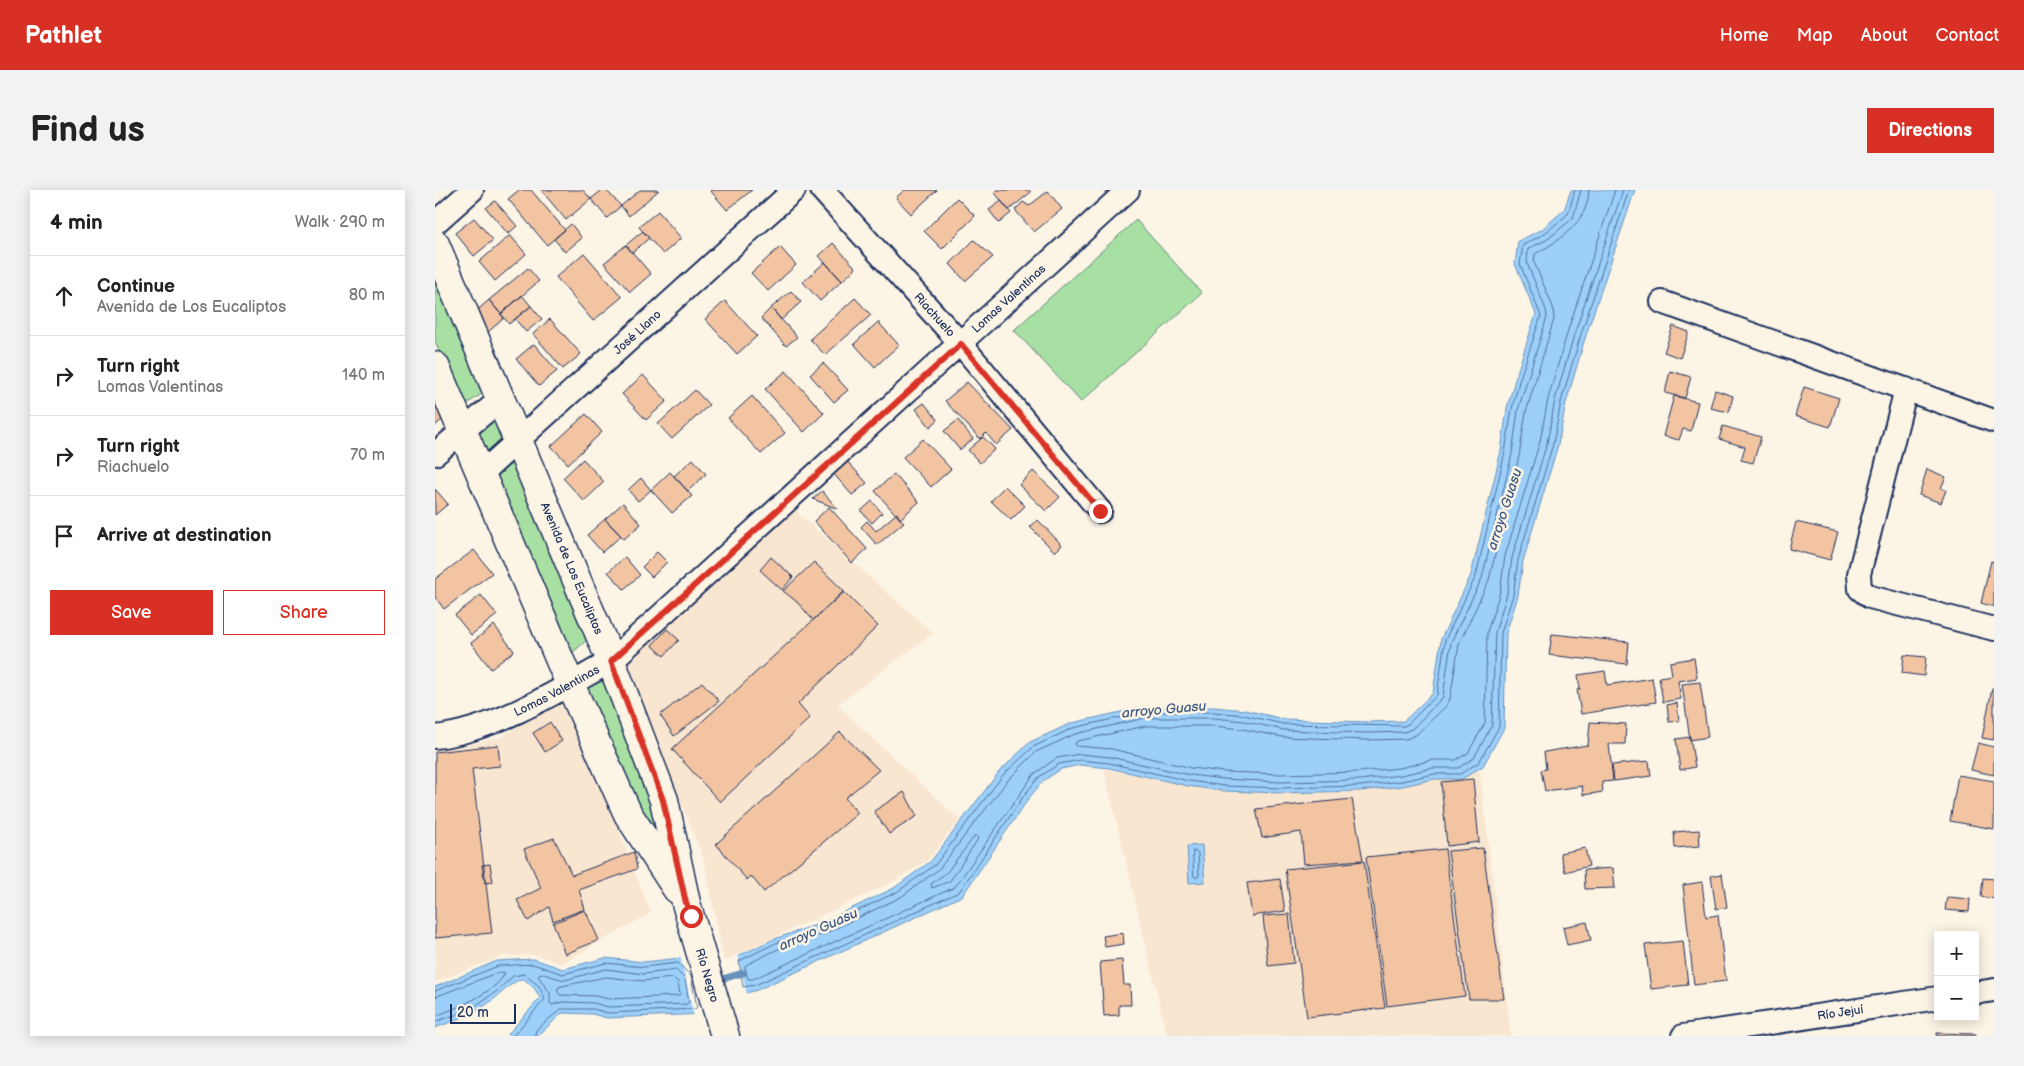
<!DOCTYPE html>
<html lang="en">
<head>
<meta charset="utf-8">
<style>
	body { margin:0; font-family:"Balsamiq Sans",sans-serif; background:#f2f2f2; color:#222 }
	.controls { position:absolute; right:15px; bottom:15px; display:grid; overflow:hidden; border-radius:0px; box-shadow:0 2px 12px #0003 }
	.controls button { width:45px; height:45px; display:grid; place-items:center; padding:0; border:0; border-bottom:1px solid #e0e0e0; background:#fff; color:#222; font:25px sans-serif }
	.scale { position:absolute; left:15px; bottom:12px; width:66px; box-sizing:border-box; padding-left:5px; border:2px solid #1b2f5e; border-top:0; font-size:14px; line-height:18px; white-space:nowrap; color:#1b2f5e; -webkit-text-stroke:4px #fcf5e5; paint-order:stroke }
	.stop { position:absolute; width:15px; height:15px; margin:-11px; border:4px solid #d93025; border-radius:50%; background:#fff }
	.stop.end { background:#d93025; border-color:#fff; box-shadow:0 1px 5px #0008 }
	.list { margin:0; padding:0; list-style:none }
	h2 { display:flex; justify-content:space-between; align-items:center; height:65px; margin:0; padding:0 20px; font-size:21px }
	h2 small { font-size:16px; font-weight:400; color:#767676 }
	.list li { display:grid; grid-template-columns:32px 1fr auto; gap:15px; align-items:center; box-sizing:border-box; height:80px; padding:0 20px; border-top:1px solid #e0e0e0 }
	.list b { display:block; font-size:19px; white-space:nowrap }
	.list p { margin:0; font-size:16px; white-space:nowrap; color:#767676 }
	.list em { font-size:16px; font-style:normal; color:#767676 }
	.actions { display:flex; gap:10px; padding:15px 20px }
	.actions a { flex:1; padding:11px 0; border:1px solid #d93025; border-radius:0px; text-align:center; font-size:18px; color:#d93025 }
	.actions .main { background:#d93025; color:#fff }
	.icon { flex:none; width:28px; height:28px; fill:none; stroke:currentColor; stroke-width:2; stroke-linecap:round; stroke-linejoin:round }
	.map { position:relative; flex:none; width:1559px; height:846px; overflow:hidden; border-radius:0px }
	header { display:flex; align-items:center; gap:30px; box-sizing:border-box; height:70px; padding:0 25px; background:#d93025; color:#fff }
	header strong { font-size:24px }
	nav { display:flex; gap:28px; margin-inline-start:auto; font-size:18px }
	.intro { display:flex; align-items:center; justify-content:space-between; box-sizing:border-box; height:120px; padding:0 30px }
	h1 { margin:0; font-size:35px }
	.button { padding:12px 22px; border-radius:0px; background:#d93025; color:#fff; font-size:18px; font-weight:700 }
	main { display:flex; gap:30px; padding:0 30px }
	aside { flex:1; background:#fff; border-radius:0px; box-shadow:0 2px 12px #0003 }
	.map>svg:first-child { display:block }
	.built { fill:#f9e6d1 }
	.green { fill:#a8dfa2; stroke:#628780 }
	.water { fill:#9cd0fa; stroke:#6890bc }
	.pier { fill:#fcf5e5 }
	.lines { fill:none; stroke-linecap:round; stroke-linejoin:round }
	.shore { stroke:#4f6f9c; stroke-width:1 }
	.stream { stroke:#6890bc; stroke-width:7 }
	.building { fill:#f2c4a2; stroke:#1b2f5e }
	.minor-casing { stroke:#1b2f5e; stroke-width:26 }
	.tertiary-casing { stroke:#1b2f5e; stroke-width:31 }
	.minor { stroke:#fcf5e5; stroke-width:22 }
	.tertiary { stroke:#fcf5e5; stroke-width:28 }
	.route { stroke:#d93025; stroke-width:6 }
	.labels { text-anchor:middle; stroke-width:5; stroke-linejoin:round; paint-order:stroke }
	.street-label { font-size:12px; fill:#1b2f5e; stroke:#fcf5e5 }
	.water-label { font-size:14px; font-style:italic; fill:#3b5785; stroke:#fcf5e5 }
</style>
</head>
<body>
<header>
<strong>Pathlet</strong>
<nav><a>Home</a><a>Map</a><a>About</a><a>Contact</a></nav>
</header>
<div class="intro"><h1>Find us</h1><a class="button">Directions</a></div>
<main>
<aside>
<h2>4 min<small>Walk · 290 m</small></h2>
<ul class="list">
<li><svg class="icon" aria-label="ahead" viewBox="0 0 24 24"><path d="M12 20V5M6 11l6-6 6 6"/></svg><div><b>Continue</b><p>Avenida de Los Eucaliptos</p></div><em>80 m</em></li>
<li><svg class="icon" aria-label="right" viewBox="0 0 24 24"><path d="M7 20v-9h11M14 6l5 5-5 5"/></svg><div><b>Turn right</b><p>Lomas Valentinas</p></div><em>140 m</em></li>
<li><svg class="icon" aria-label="right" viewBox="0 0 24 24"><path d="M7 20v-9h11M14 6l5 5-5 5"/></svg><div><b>Turn right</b><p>Riachuelo</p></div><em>70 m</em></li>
<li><svg class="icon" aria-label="arrive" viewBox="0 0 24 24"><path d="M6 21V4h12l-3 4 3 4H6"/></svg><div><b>Arrive at destination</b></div></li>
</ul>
<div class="actions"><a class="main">Save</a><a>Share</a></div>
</aside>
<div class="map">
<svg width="1559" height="846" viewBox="0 0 1559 846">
	<rect width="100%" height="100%" fill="#fcf5e5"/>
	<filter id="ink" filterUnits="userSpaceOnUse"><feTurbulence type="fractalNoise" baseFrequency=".02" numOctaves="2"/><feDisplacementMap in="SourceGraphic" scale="10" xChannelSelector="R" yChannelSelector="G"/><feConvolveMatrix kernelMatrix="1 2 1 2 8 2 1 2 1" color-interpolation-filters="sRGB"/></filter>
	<g filter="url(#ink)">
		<path class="built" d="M347,309L498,443L402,515L525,630L492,671L454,694L289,771L269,670L187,466Z
			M119,507L130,510L138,524L216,723L126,774L102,765L67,766L0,792V559L28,556L66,547L94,529Z
			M669,579L781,601L846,603L921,602L1045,581L1076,846H732Z"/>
		<path class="green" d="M701,30L767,103L646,212L579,140Z
			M0,77L48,203L32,214L26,212L0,151Z
			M60,229L69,251L53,262H49L42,241Z
			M78,267L153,449L136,464L60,283Z
			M171,490H174L260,740L149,499Z"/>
		<path class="water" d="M1136,0H1200L1151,145L1131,213L1123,255L1088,371L1083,406L1071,443L1069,538L1048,576L1027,589H999L968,596L925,601L846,603L788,601L753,596L674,578L645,575L626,579L608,591L594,608L527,706L322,800L304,805L297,769L339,749L384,734L459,698L496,671L564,582L595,552L637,533L708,517H779L810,520L848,529L933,532L969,531L998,503L1006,449L1036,385L1066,261L1072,218L1081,186L1101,124L1080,74L1083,51L1106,40L1129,20Z
			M767,655L770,692L754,693L752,656Z
			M170,768L209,772L246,768L260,783L269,824L172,828L157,824L127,823L103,846H74L73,844L105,808L100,799L89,789C79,790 74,797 66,803C47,821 24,829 0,838V797L62,771L99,769L128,779Z"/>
		<path class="pier" d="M303,764L312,805L304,807L302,805L294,769Z
			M245,765L262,781L271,826L269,827H259Z"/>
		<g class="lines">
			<path class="shore" d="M1140,0L1133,24L1109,44L1088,55L1085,74L1106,126L1085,188L1077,219L1070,262L1041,386L1010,450L1002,505L973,534L969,536L848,534L809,525L779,522H709L638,538L598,557L568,585L500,675L462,702L386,738L341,753L304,771L308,797L320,795L524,702L590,604L604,587L624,574L645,570L674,573L754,591L789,596L846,598L925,596L967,591L999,584H1025L1044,572L1064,537L1066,443L1078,405L1083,370L1118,254L1126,212L1146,144L1194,0
				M1146,0L1138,28L1113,49L1093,59L1092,73L1111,120L1112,127L1083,220L1077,264L1047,388L1016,452L1008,507L977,539L969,542L933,543L848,540L809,531L779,528H710L640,544L601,562L573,590L504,679L466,707L389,744L343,759L311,775L310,777L313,789H318L520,697L599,584L622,568L645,564L675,567L755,585L789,589L846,592L924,590L966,585L998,578H1023L1039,568L1057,535L1060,442L1072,404L1077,368L1112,253L1120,210L1140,142L1188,0
				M1154,0C1153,26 1137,40 1117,54C1112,58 1105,60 1100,64L1099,72L1118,117L1119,129L1091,222L1084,266L1054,390L1024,454L1015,509L1011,516L981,545L971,549L932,550L847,547L807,539L778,536H710L643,551L640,553L641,556L677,559L756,578L790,582L846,584L923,582L965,578L997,570H1021L1033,563L1050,533L1052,442L1065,402L1070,366L1105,251L1113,209L1133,140L1180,0
				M541,645L543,649L515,691L497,698L496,694L511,683Z
				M758,661L763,663L764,685L762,688L759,686Z
				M171,779L209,784L241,780L250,789L254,812L252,814L173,817L159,813L127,812L117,815L115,813V803L103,786L106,783L129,790Z
				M171,787L208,791L238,788L243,792L245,805L243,806L174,809L160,806L125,805L122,800L124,797Z
				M0,801L63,776L98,774L128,784L171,773L209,777L243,773L256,786L262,817L260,819L173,823L158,819H126L101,840L100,846
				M0,807L64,782L70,783C61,803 19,819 0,826
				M0,832L34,820L62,801L78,786L89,784L104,796L110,809L78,846"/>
			<path class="stream" d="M280,791L308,783"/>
		</g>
		<path class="building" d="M84,0H96L130,40L112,55L73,9Z
			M106,0H148L156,9L131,30Z
			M167,0H171L186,16L172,28L156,9Z
			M205,0H224L194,26L186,16Z
			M275,0H317L292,20Z
			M469,0H502L476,24L461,8Z
			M561,0H594L596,2L574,20L559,2Z
			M613,1L627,19L599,42L580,20L588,12L594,16Z
			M522,8L540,26L507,59L489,41Z
			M60,11L82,36L73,44L51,18Z
			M566,11L576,23L564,33L554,20Z
			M223,21L246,48L228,64L204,37Z
			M39,28L58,50L39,66L20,43Z
			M136,34L147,48L130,62L119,49Z
			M208,41L214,48L197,63L191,55Z
			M75,45L91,64L60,91L44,72Z
			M539,50L558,67L530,91L515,74Z
			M398,53L421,78L407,91L384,66Z
			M191,55L216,84L195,102L169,73Z
			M345,57L361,75L333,101L316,83Z
			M149,63L187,107L158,131L121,87Z
			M390,72L407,91L385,111L368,92Z
			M93,78L104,91L66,124L54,110Z
			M356,101L366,112L346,130L336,118Z
			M87,105L96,116L74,134L66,124Z
			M420,108L436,125L390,165L375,149Z
			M54,110L69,128L53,142L38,124Z
			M290,111L322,146L302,164L270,129Z
			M96,116L107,129L91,142L80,129Z
			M336,118L362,147L351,156L326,128Z
			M115,129L146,164L128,179L98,144Z
			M443,132L464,155L440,177L419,154Z
			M1238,136L1254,142L1245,168L1229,162Z
			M99,154L122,181L104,196L81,169Z
			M388,173L413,200L399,212L375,185Z
			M351,181L389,223L369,242L330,199Z
			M1235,181L1256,187L1250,208L1230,203Z
			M208,185L232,211L211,230L187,204Z
			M532,192L578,240L561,255L551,243L545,249L510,211Z
			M1369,197L1404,208L1395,237L1360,226Z
			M260,200L274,215L237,249L223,234Z
			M1280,200L1298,206L1294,222L1275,218Z
			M0,205L11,226L0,236Z
			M317,206L350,243L326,264L293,228Z
			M1239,206L1263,212L1256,241L1248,239L1244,250L1228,246Z
			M489,213L503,230L495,237L481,219Z
			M151,224L167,242L133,274L116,256Z
			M523,230L538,249L525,260L509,241Z
			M1288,236L1326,247L1318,273L1306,270L1310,257L1284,249Z
			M548,247L560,259L545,273L533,260Z
			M488,249L516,279L496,297L468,267Z
			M148,269L169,292L149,311L128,288Z
			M258,269L271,284L253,301L239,286Z
			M411,270L432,293L417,305L397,282Z
			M1492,279L1511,287L1506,298L1511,300L1506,313L1484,305Z
			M598,281L625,307L611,321L584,295Z
			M235,282L257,306L237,323L216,300Z
			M459,284L484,312L465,329L440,301Z
			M206,288L216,300L203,311L193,300Z
			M570,296L590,316L576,330L556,311Z
			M0,299L13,314L0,325Z
			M387,301L403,319L378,309Z
			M437,311L447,323L437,333L426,321Z
			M188,313L206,334L189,349L170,329Z
			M394,317L432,359L417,373L379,331Z
			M462,323L465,329L469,332L442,355L426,337L432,331L441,341Z
			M170,329L186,346L167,362L152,345Z
			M603,330L627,355L620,362L595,337Z
			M1361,332L1403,342L1395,370L1354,359Z
			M39,360L57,383L9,419L0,407V389Z
			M222,362L232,372L217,387L207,377Z
			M190,367L205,385L189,399L173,382Z
			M336,367L358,387L347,400L325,380Z
			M1556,371L1559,372V417L1546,413Z
			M379,372L409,401L378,430L362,412L348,401Z
			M409,402L443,436L363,514L375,528L285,612L237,559Z
			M46,405L62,425L36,445L20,425Z
			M59,435L79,461L56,479L36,453Z
			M232,439L244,450L229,466L217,455Z
			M1117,444L1194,452L1192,474L1114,465Z
			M1469,465L1491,467L1489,486L1467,483Z
			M1259,468L1262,488L1243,491L1246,509L1228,512L1224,487L1237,485L1235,472Z
			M1170,481L1172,495L1217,488L1221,512L1146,524L1142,500L1145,499L1143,485Z
			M267,492L284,511L239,546L225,525Z
			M1265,492L1273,547L1255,550L1247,494Z
			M1557,499H1559V550L1547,548Z
			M1242,513L1244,531L1234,532L1232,515Z
			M115,532L127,551L110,562L98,543Z
			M1155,532L1191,534L1190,554H1174L1178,591L1167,592L1168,602L1148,605L1147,596L1110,601L1106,580L1111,579L1109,562L1153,555Z
			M405,542L444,580L410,608L423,623L329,702L316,686L312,690L281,654Z
			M1255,547L1260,577L1245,580L1241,549Z
			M1543,553L1559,557V585L1536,580Z
			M63,555L65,576L37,579L57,743L0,748V562Z
			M1214,571L1216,586L1179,591L1177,575Z
			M1523,585L1559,591V639L1515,631Z
			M1038,589L1044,652L1012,656L1006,592Z
			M469,602L482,626L454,644L439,621Z
			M917,609L928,670L869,674L866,642L827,648L821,619Z
			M1264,640L1265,656L1240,658L1239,642Z
			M119,648L137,685L199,662L202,679L144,700L150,719L118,731L114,717L93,731L82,710L106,698L89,659Z
			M1048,658L1058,731L1069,809H1034L1013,661Z
			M1150,658L1154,676L1130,682L1125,663Z
			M1010,659L1030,806L952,816L931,667Z
			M929,671L950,818L872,827L850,679Z
			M55,674L58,692L50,693L47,675Z
			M1178,678L1180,698L1150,699L1149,680Z
			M1287,684L1292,717L1281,719L1276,686Z
			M1548,688L1559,689V709L1546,707Z
			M845,689L850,721L817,726L812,693Z
			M1267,692L1271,727L1283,725L1291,791L1259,795L1248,695Z
			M1512,707L1535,709L1534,722L1510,720Z
			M150,720L164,750L130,764L118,733Z
			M854,724L859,773L833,776L828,726Z
			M1152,732L1156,750L1132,755L1128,737Z
			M688,743L689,754L670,757L668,746Z
			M1248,751L1253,795L1216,799L1210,755Z
			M687,770L689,795H695L696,815H684V825L669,826L665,772Z
			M1502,843L1541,844V846H1502Z"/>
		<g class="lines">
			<g class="minor-casing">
				<g id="minor">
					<path id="s1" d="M387,0L526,154L665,321"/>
					<path d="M0,33L37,0"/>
					<path d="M1227,112L1559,231"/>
					<path d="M1471,199L1424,384L1425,399L1435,407L1559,439"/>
					<path d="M0,264L66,209"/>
					<path id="s2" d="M46,284L359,0"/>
					<path id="s3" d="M0,547C59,541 125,500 176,471L693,0"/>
					<path d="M1540,803L1559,800"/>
					<path id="s4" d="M1248,846L1503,808"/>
				</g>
			</g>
			<g class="tertiary-casing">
				<g id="tertiary">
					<path id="s5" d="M0,54L176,471L229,610L251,713L290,846"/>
					<path d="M0,176L135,494L193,624L242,699"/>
				</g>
			</g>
			<use href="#minor" class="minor"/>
			<use href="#tertiary" class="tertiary"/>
		</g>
	</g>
	<g class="lines" filter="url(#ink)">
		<path class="route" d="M256,726L251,713L228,610L176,471L526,154L665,321"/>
	</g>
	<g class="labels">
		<g class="street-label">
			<text dy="4" stroke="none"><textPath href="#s3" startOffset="731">Lomas Valentinas</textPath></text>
			<text dy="4" stroke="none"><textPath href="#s1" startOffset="168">Riachuelo</textPath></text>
			<text dy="4" stroke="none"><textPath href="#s2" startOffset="211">José Llano</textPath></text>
			<text dy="4" stroke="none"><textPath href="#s5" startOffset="352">Avenida de Los Eucaliptos</textPath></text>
			<text dy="4" stroke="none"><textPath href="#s3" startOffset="131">Lomas Valentinas</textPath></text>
			<text dy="4" stroke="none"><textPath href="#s5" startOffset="782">Río Negro</textPath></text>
			<text dy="4" stroke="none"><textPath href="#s4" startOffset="159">Río Jejuí</textPath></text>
		</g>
		<g class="water-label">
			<text transform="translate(1069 319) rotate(-72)" y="5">arroyo Guasu</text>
			<text transform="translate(729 519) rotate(-5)" y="5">arroyo Guasu</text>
			<text transform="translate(383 739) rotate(-24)" y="5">arroyo Guasu</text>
		</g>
	</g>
</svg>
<div class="controls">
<button>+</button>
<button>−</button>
</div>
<div class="scale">20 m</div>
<div class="stop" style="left:256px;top:726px"></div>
<div class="stop end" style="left:665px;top:321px"></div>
</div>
</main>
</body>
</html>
